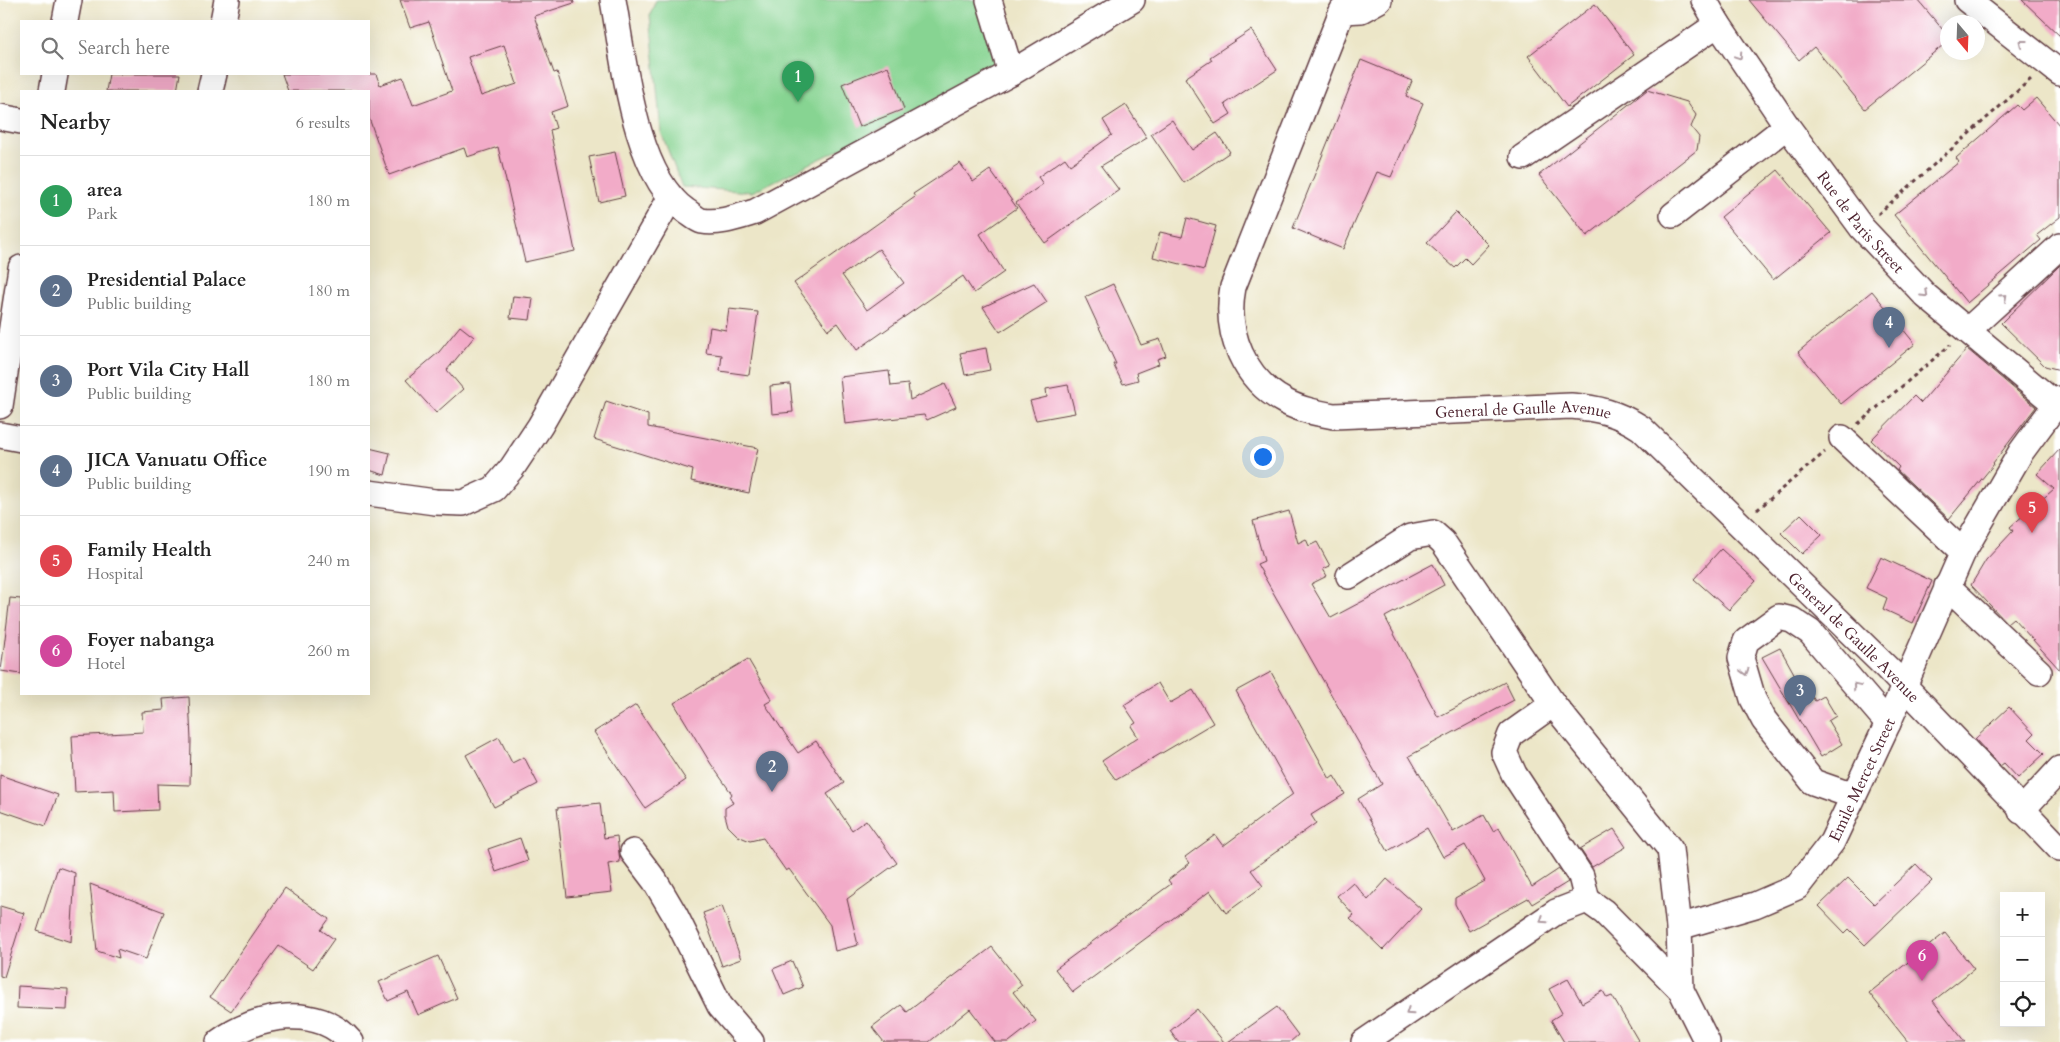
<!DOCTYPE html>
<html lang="en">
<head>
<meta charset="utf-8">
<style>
	body { margin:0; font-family:Cardo,serif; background:#f6f6f6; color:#222 }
	.controls { position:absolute; right:15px; bottom:15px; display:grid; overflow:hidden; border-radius:0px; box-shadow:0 5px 20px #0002 }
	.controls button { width:45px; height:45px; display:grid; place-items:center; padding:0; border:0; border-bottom:1px solid #e0e0e0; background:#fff; color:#222; font:25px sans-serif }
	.compass { position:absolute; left:1940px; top:15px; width:45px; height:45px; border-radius:50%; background:#fff; box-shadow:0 5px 20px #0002; rotate:161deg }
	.you { position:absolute; left:1262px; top:456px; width:18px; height:18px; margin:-12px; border:4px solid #fff; border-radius:50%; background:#1a73e8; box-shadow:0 0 0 8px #1a73e833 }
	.badge { display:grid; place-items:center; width:32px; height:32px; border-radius:50%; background:#0f766e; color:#fff; font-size:16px; font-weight:700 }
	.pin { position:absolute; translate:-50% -41px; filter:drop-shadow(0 1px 2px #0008) }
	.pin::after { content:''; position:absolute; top:26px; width:18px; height:15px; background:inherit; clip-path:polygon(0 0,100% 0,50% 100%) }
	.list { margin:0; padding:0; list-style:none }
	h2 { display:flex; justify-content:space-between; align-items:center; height:65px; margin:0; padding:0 20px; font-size:21px }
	h2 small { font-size:16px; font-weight:400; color:#767676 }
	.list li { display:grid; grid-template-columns:32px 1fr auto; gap:15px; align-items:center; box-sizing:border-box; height:90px; padding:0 20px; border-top:1px solid #e0e0e0 }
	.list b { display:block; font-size:19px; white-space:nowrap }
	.list p { margin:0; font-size:16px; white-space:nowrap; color:#767676 }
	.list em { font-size:16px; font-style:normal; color:#767676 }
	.icon { flex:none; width:28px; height:28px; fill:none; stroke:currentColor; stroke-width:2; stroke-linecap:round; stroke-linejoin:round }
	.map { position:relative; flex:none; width:2060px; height:1042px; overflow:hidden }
	.search { position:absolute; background:#fff; box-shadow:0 5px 20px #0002; left:20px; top:20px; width:350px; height:55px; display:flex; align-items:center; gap:12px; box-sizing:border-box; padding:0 18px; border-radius:0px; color:#767676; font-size:19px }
	.panel { position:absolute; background:#fff; box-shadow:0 5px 20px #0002; left:20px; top:90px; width:350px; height:605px; border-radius:0px }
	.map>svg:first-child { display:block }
	.green { fill:#87d492; stroke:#687a5e }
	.building { fill:#f2abc8; fill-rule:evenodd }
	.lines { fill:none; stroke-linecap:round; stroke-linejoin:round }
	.minor-casing { stroke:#623d43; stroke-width:28 }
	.path { stroke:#623d43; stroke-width:3; stroke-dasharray:4 4; stroke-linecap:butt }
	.minor { stroke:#fff; stroke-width:25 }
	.oneway { stroke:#ae9aa0 }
	.labels { text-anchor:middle; stroke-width:4.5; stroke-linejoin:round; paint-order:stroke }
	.street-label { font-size:16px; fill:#4a1f2b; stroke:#fff }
</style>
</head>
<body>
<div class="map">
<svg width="2060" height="1042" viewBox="0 0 2060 1042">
	<rect width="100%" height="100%" fill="#fff"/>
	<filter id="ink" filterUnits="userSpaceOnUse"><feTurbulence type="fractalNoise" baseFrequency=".02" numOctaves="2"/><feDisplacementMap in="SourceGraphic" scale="10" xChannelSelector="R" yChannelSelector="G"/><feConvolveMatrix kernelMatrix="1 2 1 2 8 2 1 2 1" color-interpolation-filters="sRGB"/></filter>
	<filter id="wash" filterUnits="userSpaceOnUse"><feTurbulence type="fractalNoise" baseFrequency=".0096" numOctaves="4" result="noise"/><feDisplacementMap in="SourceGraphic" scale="20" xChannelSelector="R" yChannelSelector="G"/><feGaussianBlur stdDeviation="1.12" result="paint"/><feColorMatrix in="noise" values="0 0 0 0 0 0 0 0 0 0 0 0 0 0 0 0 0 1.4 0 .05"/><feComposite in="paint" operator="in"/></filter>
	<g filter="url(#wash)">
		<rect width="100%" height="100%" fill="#ece6c8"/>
		<path class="green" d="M656,0H978L999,72L752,192L682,187L661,132L650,15Z"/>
		<g id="blocks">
			<path class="building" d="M400,0H573L574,3L534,16L554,73L557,72L568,106L551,112L556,128L550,130L575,251L525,262L498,147L467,157L464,148L389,175L369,118V91H288L282,74H376L380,85L403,77L413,105L452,91L429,22L410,28ZM504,45L517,84L481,96L468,57Z
				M1749,0H1918L1948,36V41L1865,109L1814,47L1799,60Z
				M2022,0H2060V36Z
				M1595,4L1634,55L1567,107L1528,56Z
				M1251,30L1277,70L1225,104L1231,114L1215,124L1185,78L1212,60L1210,57Z
				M1361,60L1412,81L1406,96L1423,103L1391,177L1377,172L1343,249L1293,228Z
				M888,66L904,109L859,127L842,84Z
				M109,74H180L177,91H106Z
				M1647,90L1687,102L1696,115L1691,127L1699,137L1697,150L1587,236L1539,175Z
				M2036,98L2060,126V217L2037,235L2041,240L1967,303L1894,215L1959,162L1956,158L2017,105L2022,110Z
				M1126,105L1147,138L1101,166L1119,190L1045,243L1016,203L1043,184L1038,177L1065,158L1070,165L1112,135L1103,120Z
				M1172,120L1192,150L1217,133L1230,152L1184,183L1151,134Z
				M615,152L625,196L599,202L589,157Z
				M960,163L973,182L990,170L1017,208L980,234L1004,272L974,293L963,276L857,350L838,323L828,330L794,283L915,197L913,194ZM879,249L904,283L867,310L842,275Z
				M1778,170L1831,233L1773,280L1721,217Z
				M1456,212L1489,245L1471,264L1465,258L1455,268L1427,243Z
				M1187,218L1216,226L1204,270L1153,257L1160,232L1182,237Z
				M2060,265V370L2045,366L2001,323Z
				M1034,283L1047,302L1000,332L983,307Z
				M1113,284L1141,345L1160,339L1166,356L1157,359L1159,364L1136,373L1138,380L1123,384L1113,364H1116L1085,297Z
				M1872,291L1915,344L1841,404L1798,352Z
				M513,296L533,298L530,320L510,318Z
				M729,309L758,312L749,375L720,371L722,355L706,353L710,327L726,330Z
				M460,326L474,337L447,370L463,389L436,413L406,380L439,352Z
				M986,348L990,370L965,375L960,353Z
				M1967,349L2036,407L1993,463L1994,464L1949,519L1897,470L1899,467L1871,440L1914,396L1921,403Z
				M889,371L891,386L908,384L910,400L945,384L956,407L927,420L924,415L845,424L840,377Z
				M790,384L793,412L772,414L770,386Z
				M1068,385L1075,413L1036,420L1030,401L1047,397L1046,389Z
				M606,401L648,415V427L758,448L749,493L691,481L693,470L594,439Z
				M369,448L390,453L385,475L369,470Z
				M2060,449V670L2013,618L2007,623L1971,585L1986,560L2013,531L2010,527L2054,489L2037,474Z
				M1289,511L1298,543L1306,539L1309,546L1317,542L1330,566L1323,569L1327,576L1311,584L1331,618L1433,564L1444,585L1385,617L1438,717L1505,682L1514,700L1409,756L1453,832L1484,815L1493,831L1499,828L1532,887L1559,869L1568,882L1532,904L1528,898L1469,931L1455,904V898L1485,881L1465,845L1443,857L1427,828L1388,851L1358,799L1382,784L1257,564L1264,561L1253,521Z
				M1801,514L1822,535L1802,554L1781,533Z
				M1721,549L1756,581L1729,610L1694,579Z
				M1881,557L1932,581L1913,623L1883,609L1887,598L1866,588Z
				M10,598L21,599V674L1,671Z
				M1780,648L1796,677L1799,676L1815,701L1824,696L1836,716L1828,721L1842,744L1821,757L1762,657Z
				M748,659L772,700L765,704L798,753L816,741L844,783L827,794L852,830L866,820L897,863L847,899L858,945L835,951L830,925L789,869L786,871L763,838L750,841L738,836L728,826L725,815V808L733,803L730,797L732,794L711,764L674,703Z
				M1271,672L1330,779L1334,776L1345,794L1311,815L1316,823L1251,870L1263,886L1226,913L1210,891L1073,992L1055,969L1171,884L1168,880L1190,863L1185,857L1215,835L1223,846L1293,794L1236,691Z
				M1158,683L1170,703L1193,690L1213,723L1116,780L1102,761L1138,737L1131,726L1136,723L1124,705Z
				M189,697L191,741L190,785L157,784L158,810L115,812L114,790L75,792L72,736L143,732L142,712L164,710L163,699Z
				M636,705L686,780L645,808L594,732Z
				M2009,707L2034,734L2029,739L2044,754L2018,778L2004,763L2000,766L1975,739Z
				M499,737L512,763L524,757L538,784L494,807L466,755Z
				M0,775L58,795L46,826L0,810Z
				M600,803L604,838L617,836L620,862L608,864L612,892L567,897L557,808Z
				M1614,829L1626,847L1592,867L1580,849Z
				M520,838L528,861L496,872L488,849Z
				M1916,864L1932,881L1865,945L1849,929L1845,933L1819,906L1848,878L1874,904Z
				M58,867L75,873L71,942L37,931Z
				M1387,879L1421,909L1383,950L1350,918L1354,915L1337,896L1353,882L1368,900Z
				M90,884L164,912L146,959L117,949L119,958L97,951Z
				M285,888L329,919L321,930L334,939L313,969L279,946L231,1011L210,997Z
				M0,906L24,913L4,977L0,976Z
				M722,906L741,959L722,966L703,913Z
				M1945,933L1974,969L1933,1001L1965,1042H1908L1869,993Z
				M992,947L1022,985L1013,992L1036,1021L1009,1042H995L970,1009L929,1042H884L872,1027L901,1005L907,1012Z
				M438,956L457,998L418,1015L408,992L388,1001L379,982Z
				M792,961L803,987L784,995L773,969Z
				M1568,979L1582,1003L1603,991L1607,998L1612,996L1639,1042H1564L1551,1020L1562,1013L1549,989Z
				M18,986L68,989L67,1010L17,1008Z
				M1277,1007L1298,1035L1290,1042H1228Z
				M1197,1009L1224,1042H1178L1170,1031Z"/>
		</g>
	</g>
	<g filter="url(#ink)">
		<use href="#blocks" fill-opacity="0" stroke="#623d43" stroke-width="1"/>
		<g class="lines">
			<g class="minor-casing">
				<g id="minor">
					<path d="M613,0C624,60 634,175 686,211C691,214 697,220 702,221C719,224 738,217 755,212L1011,73L1132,0"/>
					<path d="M989,0L1011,73"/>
					<path id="s1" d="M1379,0L1361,10L1342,11L1233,287C1224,333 1244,380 1286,402C1301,410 1318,413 1334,416L1571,406C1597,408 1618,413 1641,428L1887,668L2060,849"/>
					<path id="s2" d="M1704,0L1718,24L1787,126L1862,228L1926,296L2060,408"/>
					<path d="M1967,0L2060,73"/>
					<path d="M65,21L69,0"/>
					<path d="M223,21L227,0"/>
					<path d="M52,91L55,74"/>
					<path d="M210,91L214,74"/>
					<path d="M0,117L21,121"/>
					<path d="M1523,157L1718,24"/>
					<path d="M1673,215L1787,126"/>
					<path d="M1968,330L2060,246"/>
					<path d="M0,406L21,268"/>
					<path d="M0,435L21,439"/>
					<path d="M1842,438L1963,552"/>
					<path d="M369,493L435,502L463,503L494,489L512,468L540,426L671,197"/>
					<path d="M1349,576L1410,537L1433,533L1443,542L1553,704"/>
					<path d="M1947,586L2039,672"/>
					<path d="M1853,796L1813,782L1764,720L1753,699L1741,658L1746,641L1779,617L1792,620L1810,632L1888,723"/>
					<path d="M2021,811L2060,769"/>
					<path d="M633,852L655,881L675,915L720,1006L751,1042"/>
					<path id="s3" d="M1679,927L1755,905L1797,887L1832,842L1888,723L1963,552L2021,452L2060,399"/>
					<path d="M1681,990L1679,927L1670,849L1553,704L1511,734L1504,752L1514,774L1581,876L1587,900L1604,912L1681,990L1707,1042"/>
					<path d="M219,1042C256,1014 318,1003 351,1042"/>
					<path d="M1364,1042L1556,912L1587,900"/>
				</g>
			</g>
			<path class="path" d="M1878,214L2031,79
				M1858,424L1950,345
				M1757,510L1825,452"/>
			<use href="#minor" class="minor"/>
		</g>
		<defs><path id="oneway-chevron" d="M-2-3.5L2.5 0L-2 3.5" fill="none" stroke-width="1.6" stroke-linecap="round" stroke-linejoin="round" transform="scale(1.25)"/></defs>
		<g class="oneway">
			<use href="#oneway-chevron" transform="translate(2022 43) rotate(-142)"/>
			<use href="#oneway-chevron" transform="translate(1739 56) rotate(56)"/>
			<use href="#oneway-chevron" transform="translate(1925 294) rotate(44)"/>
			<use href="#oneway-chevron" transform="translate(2004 297) rotate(-42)"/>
			<use href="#oneway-chevron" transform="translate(1745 672) rotate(74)"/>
			<use href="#oneway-chevron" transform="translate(1856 686) rotate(-130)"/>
			<use href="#oneway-chevron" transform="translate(1543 920) rotate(146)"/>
			<use href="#oneway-chevron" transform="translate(1409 1012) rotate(146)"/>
		</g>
	</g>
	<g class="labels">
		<g class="street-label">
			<text dy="6" stroke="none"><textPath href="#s2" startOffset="272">Rue de Paris Street</textPath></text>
			<text dy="6" stroke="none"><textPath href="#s1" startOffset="712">General de Gaulle Avenue</textPath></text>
			<text dy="6" stroke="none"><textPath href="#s1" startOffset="1132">General de Gaulle Avenue</textPath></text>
			<text dy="6" stroke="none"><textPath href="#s3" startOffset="251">Emile Mercet Street</textPath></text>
		</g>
	</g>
</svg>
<div class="controls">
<button>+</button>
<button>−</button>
<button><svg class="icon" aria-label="locate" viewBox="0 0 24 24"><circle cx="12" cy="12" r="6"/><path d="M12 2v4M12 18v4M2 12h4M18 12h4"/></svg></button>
</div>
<svg class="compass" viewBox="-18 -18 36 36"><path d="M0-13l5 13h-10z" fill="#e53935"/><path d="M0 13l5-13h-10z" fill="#767676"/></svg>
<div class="you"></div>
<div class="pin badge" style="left:798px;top:102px;background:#2e9e5b">1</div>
<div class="pin badge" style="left:772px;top:792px;background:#5c6f8a">2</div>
<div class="pin badge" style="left:1800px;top:716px;background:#5c6f8a">3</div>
<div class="pin badge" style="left:1889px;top:348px;background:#5c6f8a">4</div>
<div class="pin badge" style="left:2032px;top:533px;background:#e0444e">5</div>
<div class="pin badge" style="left:1922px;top:981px;background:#d1479c">6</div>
<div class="search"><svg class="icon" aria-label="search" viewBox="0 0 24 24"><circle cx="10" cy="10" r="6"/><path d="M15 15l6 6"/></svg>Search here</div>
<section class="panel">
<h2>Nearby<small>6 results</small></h2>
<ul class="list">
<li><span class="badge" style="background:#2e9e5b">1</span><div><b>area</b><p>Park</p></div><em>180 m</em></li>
<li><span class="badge" style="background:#5c6f8a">2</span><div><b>Presidential Palace</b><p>Public building</p></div><em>180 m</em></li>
<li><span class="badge" style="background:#5c6f8a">3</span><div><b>Port Vila City Hall</b><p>Public building</p></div><em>180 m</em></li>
<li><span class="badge" style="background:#5c6f8a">4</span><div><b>JICA Vanuatu Office</b><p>Public building</p></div><em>190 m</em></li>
<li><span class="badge" style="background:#e0444e">5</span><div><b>Family Health</b><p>Hospital</p></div><em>240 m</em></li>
<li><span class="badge" style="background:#d1479c">6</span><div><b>Foyer nabanga</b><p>Hotel</p></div><em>260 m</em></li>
</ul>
</section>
</div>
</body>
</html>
